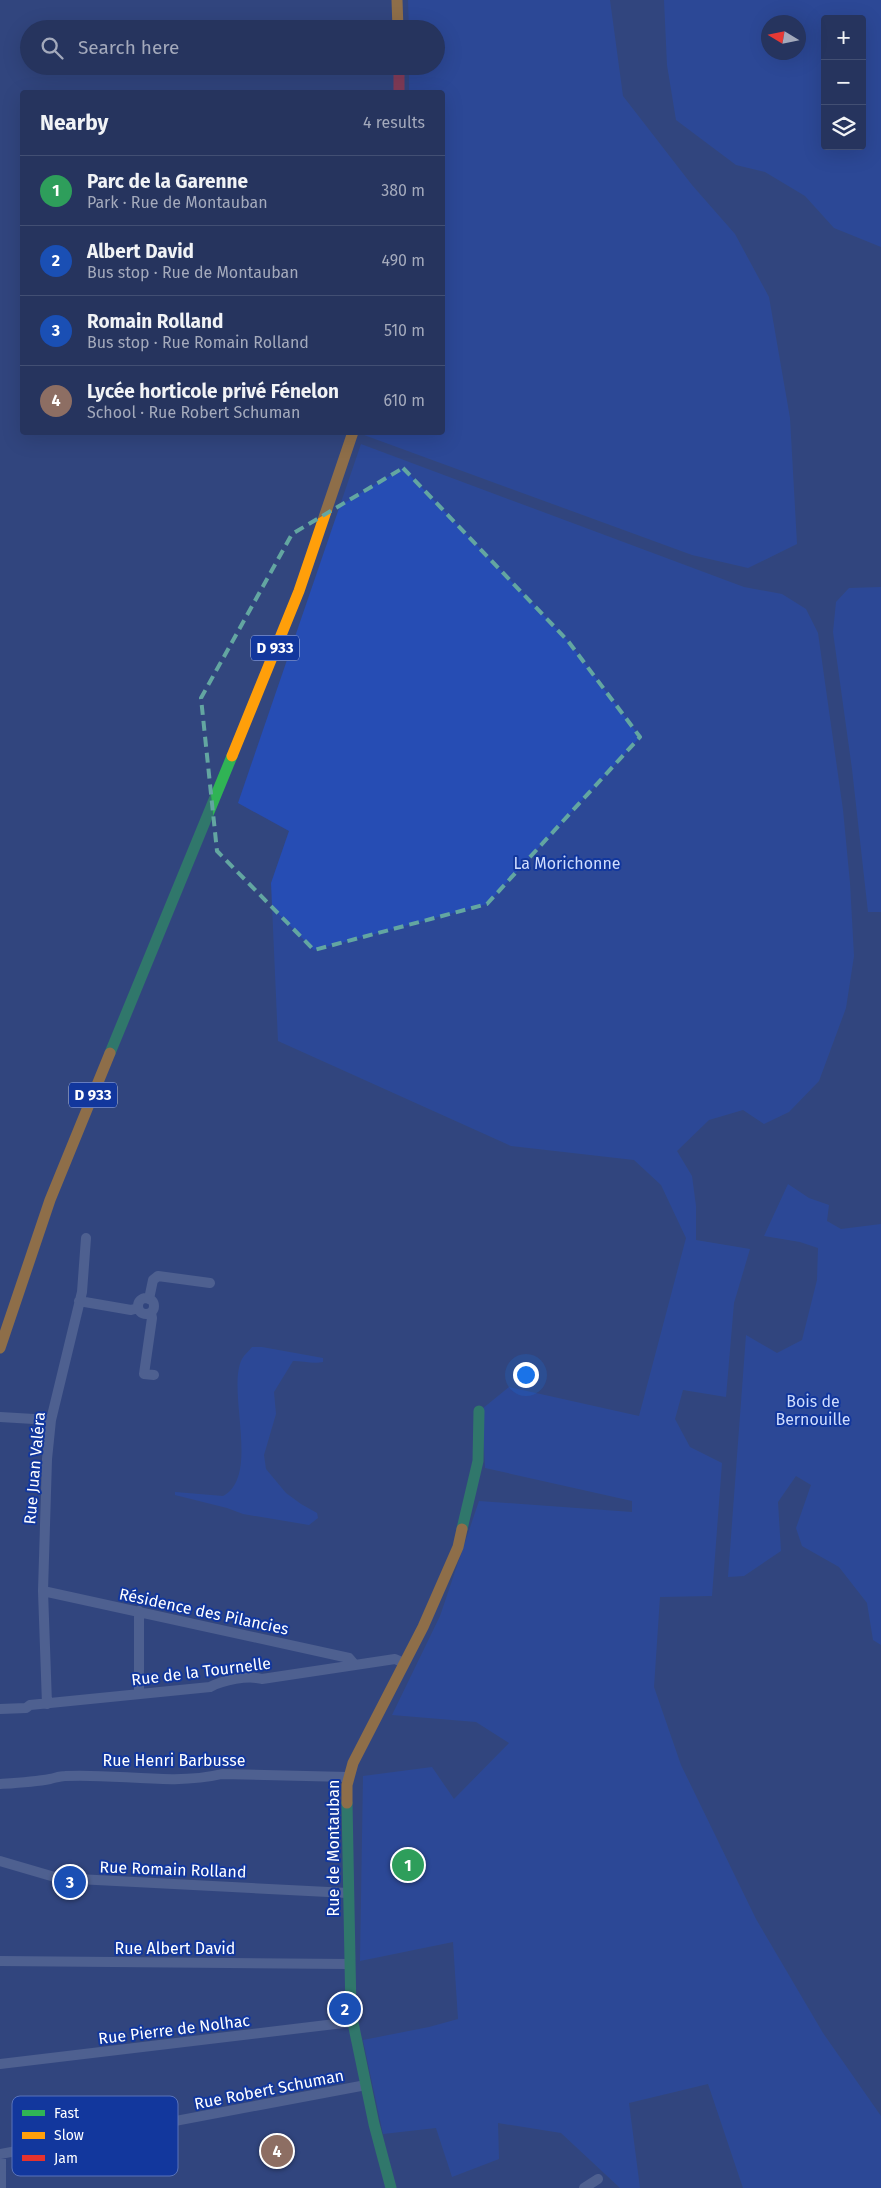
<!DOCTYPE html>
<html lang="en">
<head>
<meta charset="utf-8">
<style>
	body { margin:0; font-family:"Fira Sans",sans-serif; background:#2e3c64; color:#f1f3f6 }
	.controls { position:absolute; right:15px; top:15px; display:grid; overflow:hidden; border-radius:5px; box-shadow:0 5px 20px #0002 }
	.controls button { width:45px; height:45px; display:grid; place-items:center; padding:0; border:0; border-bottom:1px solid #424f73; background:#26345e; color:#f1f3f6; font:25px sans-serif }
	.compass { position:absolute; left:761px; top:15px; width:45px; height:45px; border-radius:50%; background:#26345e; box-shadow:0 5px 20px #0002; rotate:280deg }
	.you { position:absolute; left:525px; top:1374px; width:18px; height:18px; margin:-12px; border:4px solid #fff; border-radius:50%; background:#1a73e8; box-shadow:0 0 0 8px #1a73e833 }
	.badge { display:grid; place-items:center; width:32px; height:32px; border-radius:50%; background:#ea580c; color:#fff; font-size:16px; font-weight:700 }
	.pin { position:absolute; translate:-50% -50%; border:2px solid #fff; box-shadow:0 1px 5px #0006 }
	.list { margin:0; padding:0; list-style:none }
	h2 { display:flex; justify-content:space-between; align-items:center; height:65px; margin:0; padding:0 20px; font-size:21px }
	h2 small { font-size:16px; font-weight:400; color:#a4aabc }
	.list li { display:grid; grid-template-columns:32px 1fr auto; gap:15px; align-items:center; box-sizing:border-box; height:70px; padding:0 20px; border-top:1px solid #424f73 }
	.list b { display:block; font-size:19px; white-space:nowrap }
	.list p { margin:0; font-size:16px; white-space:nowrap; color:#a4aabc }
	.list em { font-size:16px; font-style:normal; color:#a4aabc }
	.icon { flex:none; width:28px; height:28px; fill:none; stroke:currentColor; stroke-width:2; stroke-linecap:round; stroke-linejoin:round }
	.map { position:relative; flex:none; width:881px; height:2188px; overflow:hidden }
	.search { position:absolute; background:#26345e; box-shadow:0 5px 20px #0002; left:20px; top:20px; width:425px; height:55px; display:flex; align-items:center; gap:12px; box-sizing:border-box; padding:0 18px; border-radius:28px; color:#a4aabc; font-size:19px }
	.panel { position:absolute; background:#26345e; box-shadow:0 5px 20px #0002; left:20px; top:90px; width:425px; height:345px; border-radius:5px }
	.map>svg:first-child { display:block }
	.green { fill:#264db4; fill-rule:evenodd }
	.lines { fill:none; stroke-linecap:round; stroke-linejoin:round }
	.street { stroke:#7280a7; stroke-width:10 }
	.fast { stroke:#30b455; stroke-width:11 }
	.slow { stroke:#ff9f0a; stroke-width:11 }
	.jam { stroke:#e5322d; stroke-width:11 }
	.marked { fill:none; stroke:#63a6a1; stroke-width:4; stroke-dasharray:10 6; stroke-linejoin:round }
	.labels { text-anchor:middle; stroke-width:4; stroke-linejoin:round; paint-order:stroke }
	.shield { fill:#12379d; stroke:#b8c3e2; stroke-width:1 }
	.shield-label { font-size:15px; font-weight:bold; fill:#fff }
	.park-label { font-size:16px; fill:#d0ddfe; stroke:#12379d }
	.street-label { font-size:16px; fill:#fff; stroke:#12379d }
	.key { fill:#12379d; stroke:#5973ba; stroke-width:1 }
	.key-label { font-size:14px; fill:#fff }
</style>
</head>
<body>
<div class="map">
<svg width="881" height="2188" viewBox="0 0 881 2188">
	<rect width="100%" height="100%" fill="#32467e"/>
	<path class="green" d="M408,0H610L623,96L692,185L735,234L769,297L790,418L797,544L748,568L692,555L364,435V432H442V92H409V66H436V29H409Z
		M664,0H881V247L834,228L805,196L765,172L736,165L676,120L667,65ZM825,19H862V146H825ZM768,22H798V52H768Z
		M361,444L744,587L782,594L806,609L818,633L843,810L850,883L854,956L846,1008L819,1081L789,1112L764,1124L743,1110L709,1120L677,1151L692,1176L696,1206V1240L750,1249L734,1303L726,1397L683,1390L675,1419L690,1447L722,1463L712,1596L660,1597L654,1687L681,1765L756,1919L823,2033L881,2116V2188H743L708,2084L629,2103L640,2188H620L561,2133L498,2123L499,2159L452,2177L436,2128L383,2134L363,2040L429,2027L458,2019L453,1942L360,1961L363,1776L432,1767L454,1799L509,1743L476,1722L392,1715L440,1616L479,1501L632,1512V1501L485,1468L482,1409L509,1387L639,1416L686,1238L661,1185L634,1160L511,1146L278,1041L271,883L289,831L238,803Z
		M881,587V912H868L852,769L833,632L836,602L849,588Z
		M788,1184L809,1198L829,1205L827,1221L841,1229L881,1224V1645L873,1640L867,1603L839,1567L802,1546L796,1528L811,1485L796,1476L778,1502L781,1551L744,1576L728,1577L746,1335L777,1353L802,1340L817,1280L818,1248L800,1242L764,1236Z
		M252,1347H262L323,1358V1362C314,1364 302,1361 293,1361L274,1392L276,1414L264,1455L266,1469L286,1493L301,1504L317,1513L318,1518L309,1525L243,1514L227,1508L175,1495V1492L223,1496C261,1476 226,1390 242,1359C244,1355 249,1351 252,1347Z"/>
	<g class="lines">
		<path class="street" d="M138 1306a8 8 0 1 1 16 0a8 8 0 1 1-16 0Z
			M149,1299L153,1280L158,1276L210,1283
			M79,1301L131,1310L138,1308
			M151,1313L152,1318L144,1374L154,1375
			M0,1417L51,1420
			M43,1591L349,1658L355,1665
			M139,1611V1694
			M47,1704L43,1591L47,1459L51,1420L82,1292L86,1238
			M0,1709L26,1708L30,1705L210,1687C223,1680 248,1675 262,1679L395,1659L404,1663
			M0,1784C16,1783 34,1782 50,1779C55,1778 60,1776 65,1776C117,1773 171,1786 222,1774L348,1777
			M0,1861L58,1878L348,1893
			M0,1961L349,1964
			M0,2064L352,2022
			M0,2154L366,2085
			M1,2154V2188
			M584,2188L598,2179"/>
		<path class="fast" d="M110,1053L232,756
			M462,1529L478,1461L479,1411
			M347,1803L351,2013L374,2124L391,2188"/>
		<path class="slow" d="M397,0L398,29
			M232,756L299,591L353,432
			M0,1348L50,1200L110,1053
			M347,1803V1785L353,1763L423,1627L458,1547L462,1529"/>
		<path class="jam" d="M399,66V92"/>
	</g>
	<path d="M0 0H881V2188H0ZM403,468L568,641L640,737L487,904L314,950L217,851L201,698L292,534Z" fill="#32467e" fill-opacity=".55" fill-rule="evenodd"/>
	<path class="marked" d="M403,468L568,641L640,737L487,904L314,950L217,851L201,698L292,534Z"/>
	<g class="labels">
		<g class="shield">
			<rect x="251" y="635.5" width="48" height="25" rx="4"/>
			<rect x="69" y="1082.5" width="48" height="25" rx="4"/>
		</g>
		<g class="shield-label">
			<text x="275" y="653">D 933</text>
			<text x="93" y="1100">D 933</text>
		</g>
		<g class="park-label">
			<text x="567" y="869">La Morichonne</text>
			<text x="813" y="1407">Bois de<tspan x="813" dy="18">Bernouille</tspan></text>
		</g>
		<g class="street-label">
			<text transform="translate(34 1468) rotate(-85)" y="6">Rue Juan Valéra</text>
			<text transform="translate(204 1611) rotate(12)" y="6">Résidence des Pilancies</text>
			<text transform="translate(201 1671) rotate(-7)" y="6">Rue de la Tournelle</text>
			<text x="174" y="1766">Rue Henri Barbusse</text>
			<text transform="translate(333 1848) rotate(-90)" y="6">Rue de Montauban</text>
			<text transform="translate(173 1869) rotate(2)" y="6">Rue Romain Rolland</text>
			<text x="175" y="1954">Rue Albert David</text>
			<text transform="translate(174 2029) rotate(-7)" y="6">Rue Pierre de Nolhac</text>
			<text transform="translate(269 2089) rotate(-11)" y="6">Rue Robert Schuman</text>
		</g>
	</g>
	<rect x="12" y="2096" width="166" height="80" rx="8" class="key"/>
	<rect x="22" y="2110" width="23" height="6" fill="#30b455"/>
	<rect x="22" y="2132" width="23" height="7" fill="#ff9f0a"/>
	<rect x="22" y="2155" width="23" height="6" fill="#e5322d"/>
	<g class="key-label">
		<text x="54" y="2118">Fast</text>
		<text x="54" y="2140">Slow</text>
		<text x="54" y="2163">Jam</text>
	</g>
</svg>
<div class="controls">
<button>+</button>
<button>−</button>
<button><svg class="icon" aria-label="layers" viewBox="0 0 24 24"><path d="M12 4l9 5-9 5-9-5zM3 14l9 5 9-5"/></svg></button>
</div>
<svg class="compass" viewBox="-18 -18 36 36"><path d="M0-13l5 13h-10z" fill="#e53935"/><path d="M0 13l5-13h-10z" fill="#a4aabc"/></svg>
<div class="you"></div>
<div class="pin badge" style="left:408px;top:1865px;background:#2e9e5b">1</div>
<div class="pin badge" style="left:345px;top:2009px;background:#1a4fb4">2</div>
<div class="pin badge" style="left:70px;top:1882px;background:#1a4fb4">3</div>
<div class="pin badge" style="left:277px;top:2151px;background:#8d6e63">4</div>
<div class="search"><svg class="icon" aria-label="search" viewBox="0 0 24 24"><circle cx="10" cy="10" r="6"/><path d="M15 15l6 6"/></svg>Search here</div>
<section class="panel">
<h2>Nearby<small>4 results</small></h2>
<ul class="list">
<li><span class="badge" style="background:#2e9e5b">1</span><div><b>Parc de la Garenne</b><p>Park · Rue de Montauban</p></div><em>380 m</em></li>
<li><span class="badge" style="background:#1a4fb4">2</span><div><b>Albert David</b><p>Bus stop · Rue de Montauban</p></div><em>490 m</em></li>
<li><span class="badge" style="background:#1a4fb4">3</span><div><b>Romain Rolland</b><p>Bus stop · Rue Romain Rolland</p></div><em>510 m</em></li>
<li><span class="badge" style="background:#8d6e63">4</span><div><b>Lycée horticole privé Fénelon</b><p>School · Rue Robert Schuman</p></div><em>610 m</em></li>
</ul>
</section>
</div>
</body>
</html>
